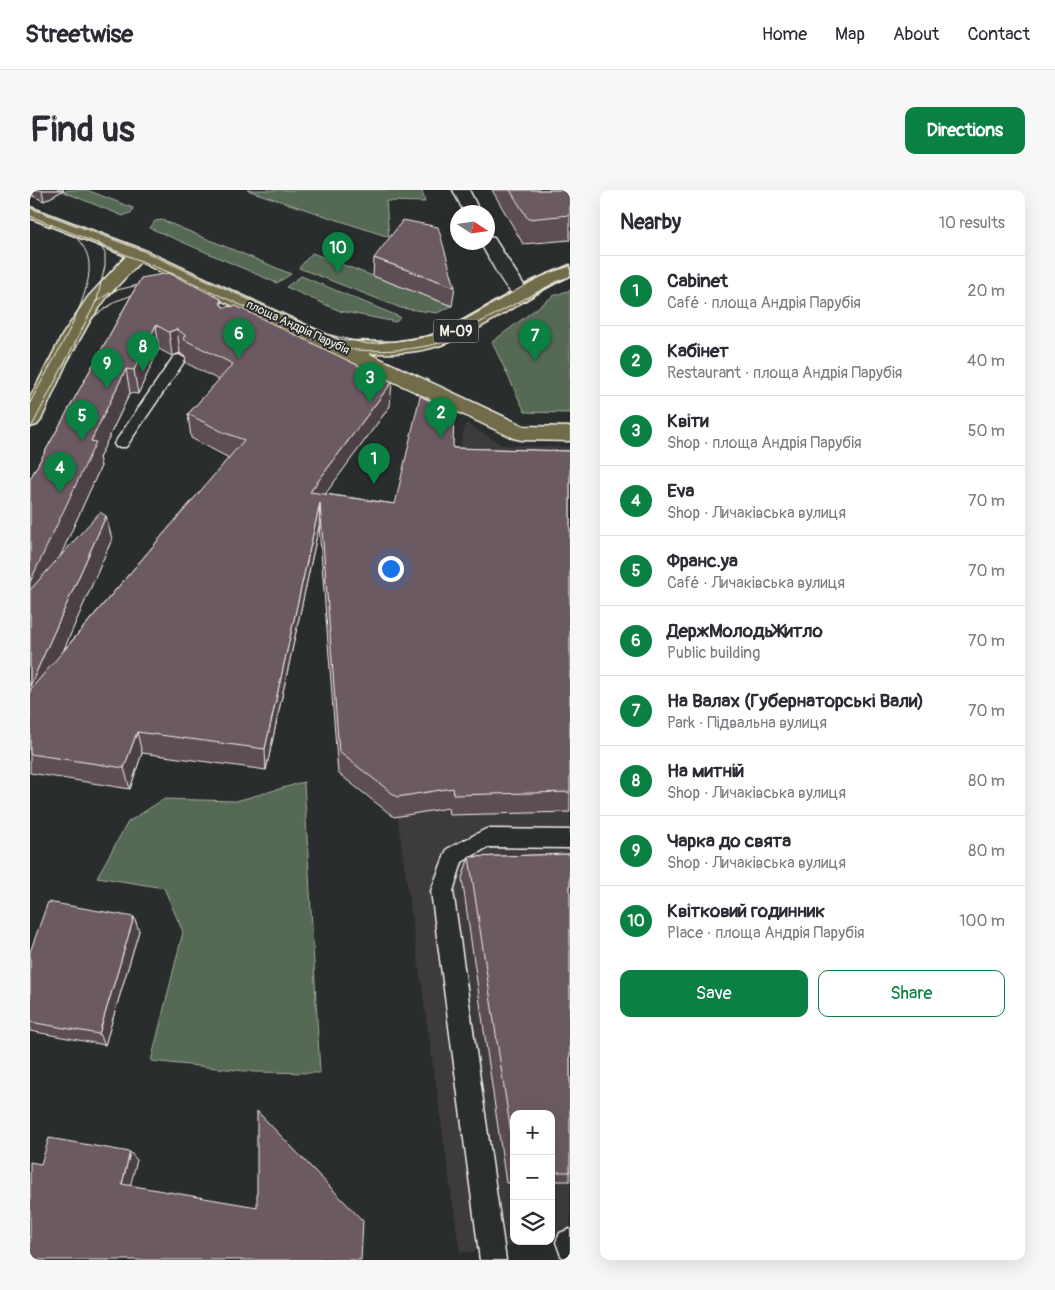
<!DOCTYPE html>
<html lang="en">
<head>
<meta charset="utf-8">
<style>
	body { margin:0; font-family:Pangolin,sans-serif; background:#f7f7f7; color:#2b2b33 }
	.controls { position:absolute; right:15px; bottom:15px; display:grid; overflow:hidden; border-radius:10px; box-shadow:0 5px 20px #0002 }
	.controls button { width:45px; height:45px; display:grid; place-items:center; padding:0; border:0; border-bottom:1px solid #e1e1e2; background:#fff; color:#2b2b33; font:25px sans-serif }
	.compass { position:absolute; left:420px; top:15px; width:45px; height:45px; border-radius:50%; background:#fff; box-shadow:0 5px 20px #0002; rotate:102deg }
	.you { position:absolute; left:360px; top:378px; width:18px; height:18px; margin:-12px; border:4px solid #fff; border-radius:50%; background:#1a73e8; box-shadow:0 0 0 8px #1a73e833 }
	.badge { display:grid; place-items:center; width:32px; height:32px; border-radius:50%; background:#0b8043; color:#fff; font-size:16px; font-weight:700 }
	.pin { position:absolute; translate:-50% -41px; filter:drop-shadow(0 1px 2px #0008) }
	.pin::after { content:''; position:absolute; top:26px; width:18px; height:15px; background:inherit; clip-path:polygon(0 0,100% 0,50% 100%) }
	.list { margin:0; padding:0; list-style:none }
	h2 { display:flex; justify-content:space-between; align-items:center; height:65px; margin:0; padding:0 20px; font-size:21px }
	h2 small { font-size:16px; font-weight:400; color:#7c7c81 }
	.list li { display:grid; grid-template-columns:32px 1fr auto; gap:15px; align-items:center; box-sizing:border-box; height:70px; padding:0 20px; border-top:1px solid #e1e1e2 }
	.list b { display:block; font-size:19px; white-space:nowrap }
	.list p { margin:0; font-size:16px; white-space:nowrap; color:#7c7c81 }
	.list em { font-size:16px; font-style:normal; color:#7c7c81 }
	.actions { display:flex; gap:10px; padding:15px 20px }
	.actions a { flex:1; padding:11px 0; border:1px solid #0b8043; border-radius:10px; text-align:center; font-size:18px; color:#0b8043 }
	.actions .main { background:#0b8043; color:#fff }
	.icon { flex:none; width:28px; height:28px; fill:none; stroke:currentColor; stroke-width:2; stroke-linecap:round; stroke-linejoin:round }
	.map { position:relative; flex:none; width:540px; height:1070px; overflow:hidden; border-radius:10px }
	header { display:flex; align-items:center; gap:30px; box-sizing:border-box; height:70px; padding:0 25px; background:#fff; border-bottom:1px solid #e1e1e2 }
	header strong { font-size:24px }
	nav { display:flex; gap:28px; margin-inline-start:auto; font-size:18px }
	.intro { display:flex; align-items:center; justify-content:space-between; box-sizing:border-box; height:120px; padding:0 30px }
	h1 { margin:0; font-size:35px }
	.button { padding:12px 22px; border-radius:10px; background:#0b8043; color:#fff; font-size:18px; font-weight:700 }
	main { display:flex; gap:30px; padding:0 30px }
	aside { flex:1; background:#fff; border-radius:10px; box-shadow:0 5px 20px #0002 }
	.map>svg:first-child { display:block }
	.built { fill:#3e3a3e }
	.green { fill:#556954; stroke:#a4ad9e }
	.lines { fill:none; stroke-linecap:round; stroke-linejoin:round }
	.service-casing { stroke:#f4f1e8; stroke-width:3 }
	.minor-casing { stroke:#f4f1e8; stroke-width:3 }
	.primary-casing { stroke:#f4f1e8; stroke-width:3 }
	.service { fill:#2a2d2e; fill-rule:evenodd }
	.minor { fill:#2a2d2e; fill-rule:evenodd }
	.primary { fill:#716d4b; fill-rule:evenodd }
	.tram { stroke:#f4f1e8; stroke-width:1 }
	.wall { fill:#5d4d54; stroke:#f4f1e8; fill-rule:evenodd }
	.shaded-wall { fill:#4c3f45; stroke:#f4f1e8 }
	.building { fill:#6c5a62; stroke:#f4f1e8 }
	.labels { text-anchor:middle; stroke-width:4; stroke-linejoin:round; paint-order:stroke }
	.far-street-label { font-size:12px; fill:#f4f1e8; stroke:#2a2d2e }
	.shield { fill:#2a2d2e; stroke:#b7b6b0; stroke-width:1 }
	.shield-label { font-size:14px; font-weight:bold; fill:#f4f1e8 }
</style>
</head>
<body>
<header>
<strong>Streetwise</strong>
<nav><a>Home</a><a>Map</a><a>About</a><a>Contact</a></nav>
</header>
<div class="intro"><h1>Find us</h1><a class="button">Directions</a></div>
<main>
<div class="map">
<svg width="540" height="1070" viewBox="0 0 540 1070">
	<rect width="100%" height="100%" fill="#2a2d2e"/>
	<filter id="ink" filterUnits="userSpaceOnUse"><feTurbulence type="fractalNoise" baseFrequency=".02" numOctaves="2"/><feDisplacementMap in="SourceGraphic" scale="10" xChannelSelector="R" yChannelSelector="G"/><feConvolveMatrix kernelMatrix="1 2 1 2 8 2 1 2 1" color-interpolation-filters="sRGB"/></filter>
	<g filter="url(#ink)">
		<path class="built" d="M436,233L472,255L540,257V1047L521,1050V924H484V1051H512L430,1063L356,547Z"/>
		<path class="green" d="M37,0H57L103,18L102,22L93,26L34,2Z
			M217,0H392L395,12L356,11L359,47Z
			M132,30L261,84L247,93L120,38L125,31Z
			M282,63L422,116L407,123L371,118L269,78Z
			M271,86L370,127L366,132L310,121L256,97Z
			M540,100V223L495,222L462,152L523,106Z
			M274,592L290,883L225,882L121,871L153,742L134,698L67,687L98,632L134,609L206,611Z"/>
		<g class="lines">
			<g class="service-casing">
				<path id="service" d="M149,165L156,169L96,257H86L84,254L86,251L144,166Z
					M456,639L540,640V658L458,657L432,672L423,701L476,1070H450L401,701L417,659Z
					M540,1039V1070L531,1066L526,1052L530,1043Z"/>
			</g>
			<g class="minor-casing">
				<path id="minor" d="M423,0H439L450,22H434Z
					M458,47L464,48L494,95L501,103L499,107C493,108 489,109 484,105C474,99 457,64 450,52H458Z"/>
			</g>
			<g class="primary-casing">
				<path id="primary" d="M0,17L114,60L311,151L363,152L401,146L435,129L500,92L540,75V86C496,105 459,138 414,154C390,163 364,164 338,163L494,236L540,237V251L491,250L483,248L110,72L77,107L60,131L37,172L11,230L7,235L0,237V208L33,144L58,107L96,66L0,28Z"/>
			</g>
			<use href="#service" class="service"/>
			<use href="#minor" class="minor"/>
			<use href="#primary" class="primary"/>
			<path class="tram" d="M0,18L111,60L292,143L338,154L390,148L422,137L515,84L540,76
				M0,26L148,86L301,157C338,163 377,162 413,152L530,90L540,87
				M65,112L83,101L121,92
				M62,128L86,111L114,101
				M0,213C17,179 63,109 59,73C58,62 52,54 45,46
				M0,240L67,110L75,76V63L68,52"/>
		</g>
		<path class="wall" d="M0,0H34L14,11L3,6Z
			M462,0H540V50L493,54Z
			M344,68L425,97L422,116L343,86Z
			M111,88L191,109L192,115L193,117L360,216L295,304L365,314L423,258L540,261V622L419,625L418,618L364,627L308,583L289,336L236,580L112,563L100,599L0,583V289ZM129,159L142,166L150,163L155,167L156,173L189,190L158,224L161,248L199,268L33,461L82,349L30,366L71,276L69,268L100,203L108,204Z
			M540,664V991H521V924H484V993H476L432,688L439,667Z
			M104,727L109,741L75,855L0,841V762Z"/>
		<path class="shaded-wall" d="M0,0H2L3,6L0,8Z
			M12,0H34L14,11Z
			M126,135L129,159L108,204L104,180Z
			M147,139L150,163L142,166L139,142Z
			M96,179L100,203L69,268L71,276L1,431L0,429V392L61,251Z
			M362,192L360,216L280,325V302Z
			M290,313L289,336L236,580L235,559Z
			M76,326L82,349L5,526L0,512V496Z
			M107,542L112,563L100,599L94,578Z
			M104,727L109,741L75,855L69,844Z
			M100,962L107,970L99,1001L92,994Z"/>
		<path class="building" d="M480,0H540V25L498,29Z
			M373,30L408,37L425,97L344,68Z
			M139,83L191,109L190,113L193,117L206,116L362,192L280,302L365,314L390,206L424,223L423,258L540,261V602L424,605L423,598L367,607L309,562L290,313L235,559L107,542L94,578L0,564V500L214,250L193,242L158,224L203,174L153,149L155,145L147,139L139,142L126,135L104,180L96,179L61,251L66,252L0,392V289L111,88Z
			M70,322L76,326L0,496V400Z
			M540,664V982H521V924H484V963L439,667Z
			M18,712L104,727L69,844L0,832V762Z
			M227,921L333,1031L331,1070H0V972L11,974L19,948L100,962L92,994L227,1017Z"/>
	</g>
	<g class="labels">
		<g class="far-street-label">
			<text transform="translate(268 137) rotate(25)" y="4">площа Андрія Парубія</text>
		</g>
		<rect class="shield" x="403.5" y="129.5" width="45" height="23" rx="4"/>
		<g class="shield-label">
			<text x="426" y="146">М-09</text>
		</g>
	</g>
</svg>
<div class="controls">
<button>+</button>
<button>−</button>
<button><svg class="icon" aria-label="layers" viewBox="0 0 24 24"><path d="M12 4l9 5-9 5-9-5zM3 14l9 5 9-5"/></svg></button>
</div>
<svg class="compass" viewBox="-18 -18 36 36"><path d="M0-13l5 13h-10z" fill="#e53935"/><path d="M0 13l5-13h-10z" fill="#7c7c81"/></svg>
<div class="you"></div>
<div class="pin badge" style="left:344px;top:294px">1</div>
<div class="pin badge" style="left:411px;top:248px">2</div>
<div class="pin badge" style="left:340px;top:213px">3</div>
<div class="pin badge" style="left:30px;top:303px">4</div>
<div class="pin badge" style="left:52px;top:251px">5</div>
<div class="pin badge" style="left:209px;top:169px">6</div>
<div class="pin badge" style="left:505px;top:171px">7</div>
<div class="pin badge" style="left:113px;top:182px">8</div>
<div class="pin badge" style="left:77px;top:199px">9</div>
<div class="pin badge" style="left:308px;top:83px">10</div>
</div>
<aside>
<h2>Nearby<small>10 results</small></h2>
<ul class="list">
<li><span class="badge">1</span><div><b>Cabinet</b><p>Café · площа Андрія Парубія</p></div><em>20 m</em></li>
<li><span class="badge">2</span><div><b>Кабінет</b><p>Restaurant · площа Андрія Парубія</p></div><em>40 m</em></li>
<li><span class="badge">3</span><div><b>Квіти</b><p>Shop · площа Андрія Парубія</p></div><em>50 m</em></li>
<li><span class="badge">4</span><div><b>Eva</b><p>Shop · Личаківська вулиця</p></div><em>70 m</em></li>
<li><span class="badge">5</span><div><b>Франс.уа</b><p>Café · Личаківська вулиця</p></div><em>70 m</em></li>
<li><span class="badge">6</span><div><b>ДержМолодьЖитло</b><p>Public building</p></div><em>70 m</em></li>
<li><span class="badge">7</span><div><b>На Валах (Губернаторські Вали)</b><p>Park · Підвальна вулиця</p></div><em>70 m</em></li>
<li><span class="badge">8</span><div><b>На митній</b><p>Shop · Личаківська вулиця</p></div><em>80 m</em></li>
<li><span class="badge">9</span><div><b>Чарка до свята</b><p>Shop · Личаківська вулиця</p></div><em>80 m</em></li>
<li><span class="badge">10</span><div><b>Квітковий годинник</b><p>Place · площа Андрія Парубія</p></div><em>100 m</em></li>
</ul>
<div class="actions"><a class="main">Save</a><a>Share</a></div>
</aside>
</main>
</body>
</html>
